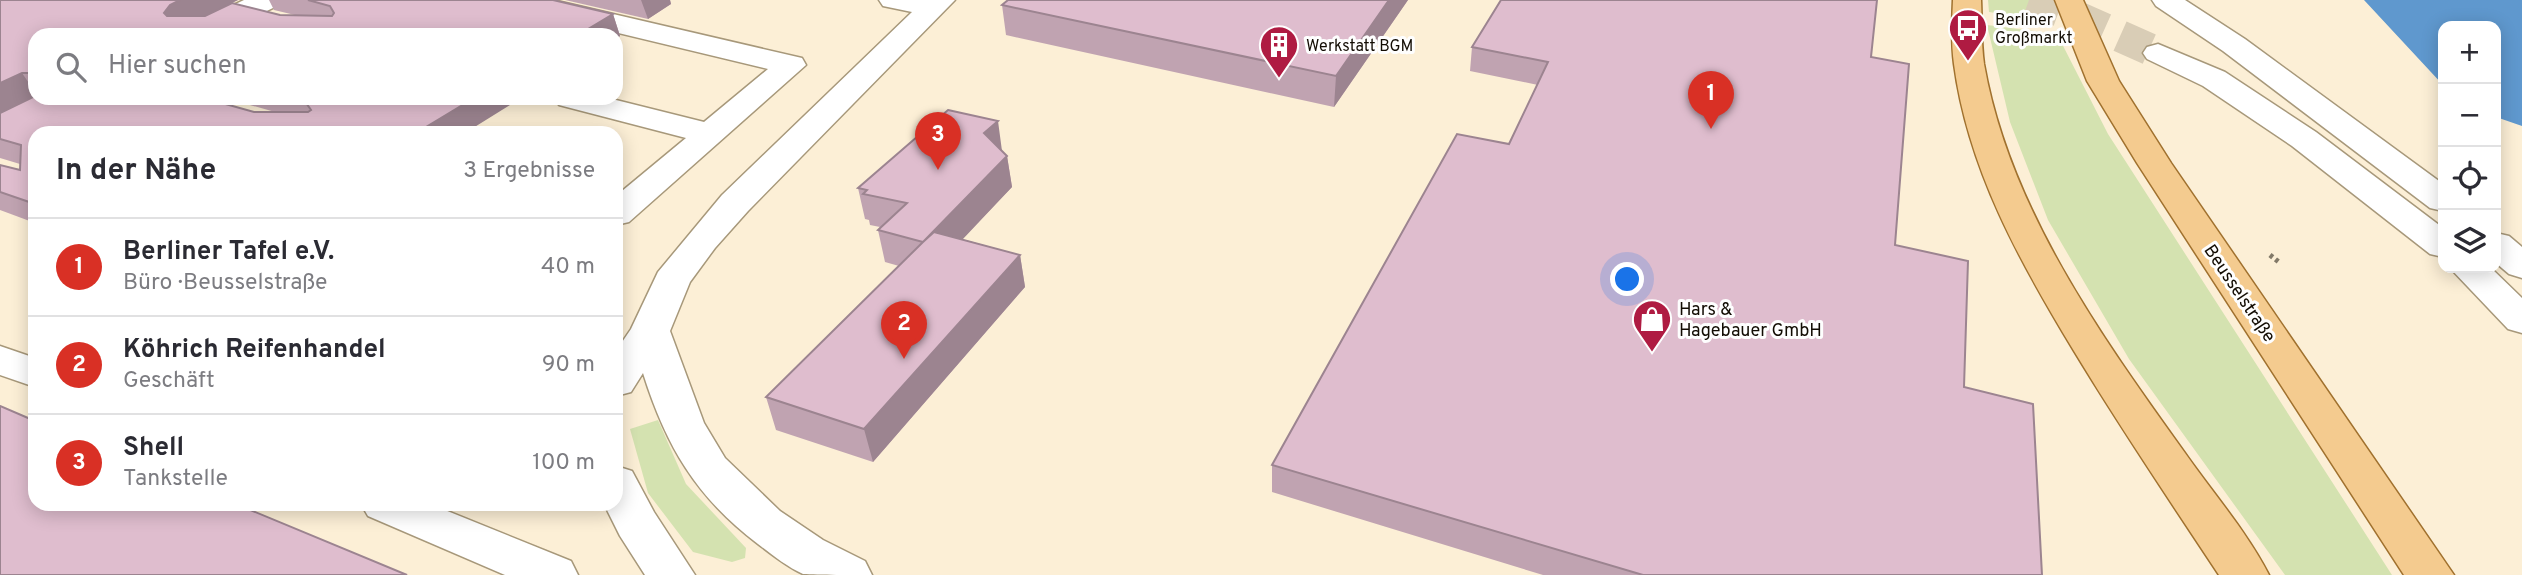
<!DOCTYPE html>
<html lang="de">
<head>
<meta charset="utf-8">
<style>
	body { margin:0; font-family:Overpass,sans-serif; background:#f2f2f3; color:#2b2b33 }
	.controls { position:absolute; right:21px; top:21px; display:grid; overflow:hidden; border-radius:14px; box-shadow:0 4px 18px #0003 }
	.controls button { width:63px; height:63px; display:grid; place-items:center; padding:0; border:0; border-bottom:2px solid #e1e1e2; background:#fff; color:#2b2b33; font:35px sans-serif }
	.you { position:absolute; left:1628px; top:280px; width:24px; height:24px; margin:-18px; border:5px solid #fff; border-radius:50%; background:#1a73e8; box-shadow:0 0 0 10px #1a73e833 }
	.badge { display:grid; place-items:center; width:46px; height:46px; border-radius:50%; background:#d93025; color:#fff; font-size:23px; font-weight:700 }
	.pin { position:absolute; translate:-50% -58px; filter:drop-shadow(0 2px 4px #0008) }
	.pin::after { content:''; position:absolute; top:37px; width:24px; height:21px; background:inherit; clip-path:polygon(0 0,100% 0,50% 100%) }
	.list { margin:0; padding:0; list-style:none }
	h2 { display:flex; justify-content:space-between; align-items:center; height:91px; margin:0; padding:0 28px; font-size:30px }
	h2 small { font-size:23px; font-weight:400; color:#7c7c81 }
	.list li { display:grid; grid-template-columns:46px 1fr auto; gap:21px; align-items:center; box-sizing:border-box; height:98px; padding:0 28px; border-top:2px solid #e1e1e2 }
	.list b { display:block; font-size:26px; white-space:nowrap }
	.list p { margin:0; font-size:23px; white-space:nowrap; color:#7c7c81 }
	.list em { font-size:23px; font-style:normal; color:#7c7c81 }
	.icon { flex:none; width:38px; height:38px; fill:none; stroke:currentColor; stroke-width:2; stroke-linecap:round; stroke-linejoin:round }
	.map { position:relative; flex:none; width:2522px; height:575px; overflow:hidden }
	.search { position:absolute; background:#fff; box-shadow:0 4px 18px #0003; left:28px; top:28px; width:595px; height:77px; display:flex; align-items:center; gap:18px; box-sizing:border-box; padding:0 24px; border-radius:21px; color:#7c7c81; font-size:26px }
	.panel { position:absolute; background:#fff; box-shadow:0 4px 18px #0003; left:28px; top:126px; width:595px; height:385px; border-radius:21px }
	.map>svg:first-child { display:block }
	.green { fill:#d4e2b0 }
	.water { fill:#5f98ce }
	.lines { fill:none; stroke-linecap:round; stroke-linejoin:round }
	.minor-tunnel { stroke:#d9cdb6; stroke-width:32; stroke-dasharray:32 17; stroke-linecap:butt }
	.minor-casing { stroke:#a7987a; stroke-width:3 }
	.major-casing { stroke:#a0712e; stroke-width:3 }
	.path-far1 { stroke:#827968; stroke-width:3.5; stroke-dasharray:2.5 2.5; stroke-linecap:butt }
	.path { stroke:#827968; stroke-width:5; stroke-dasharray:3.5 3.5; stroke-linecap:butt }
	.minor { fill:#fff; fill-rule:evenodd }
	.major { fill:#f4cb8f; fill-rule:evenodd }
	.wall { fill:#c0a3b1 }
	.shaded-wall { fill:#9c8490 }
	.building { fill:#dfbdce; stroke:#9c8490; stroke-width:2 }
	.labels { text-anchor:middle; stroke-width:6; stroke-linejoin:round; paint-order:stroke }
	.far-poi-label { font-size:16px; fill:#120c03; stroke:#fefefe; text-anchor:start }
	.street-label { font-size:18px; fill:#120c03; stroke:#fefefe }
	.poi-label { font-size:18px; fill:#120c03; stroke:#fefefe; text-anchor:start }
</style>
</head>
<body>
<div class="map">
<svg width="2522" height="575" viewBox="0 0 2522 575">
	<rect width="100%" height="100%" fill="#fcefd6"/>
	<path class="green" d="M1988,0H2045L2051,21L1989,12Z
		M1987,25L2057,34L2108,134L2392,575H2285L2129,359L2048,220L2010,122Z
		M658,420L686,484L746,548L745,558L732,562L693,552L648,493L630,429Z"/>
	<path class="water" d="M2364,0H2522V126L2496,117V26H2443V85Z"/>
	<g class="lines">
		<path class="minor-tunnel" d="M2029,0L2082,19L2158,53"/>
		<g class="minor-casing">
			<path id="minor" d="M244,0H281L277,6L218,35H179L183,29Z
				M502,0H553L802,58L806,65L629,222L616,225V196L686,138L559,105L554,98H608L704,122L768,69L506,6Z
				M879,0H955L748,211L715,248L690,282L670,331L704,423L725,458L780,511L823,540L865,561L872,575C855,575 817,575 803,574C787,567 771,554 758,544C696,497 666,446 643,373L631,392L616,396V351L631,329L658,272L722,195L912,12L883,6Z
				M2152,0H2185L2245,39L2443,184V211L2430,208L2223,51L2156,6Z
				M2158,44L2225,72L2316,132L2443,228V257L2430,254L2292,146L2203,86L2147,59L2143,53L2147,47Z
				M2496,233L2509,236L2522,247V278L2509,274L2496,263Z
				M2450,268H2491L2522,298V333L2508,329Z
				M0,346L35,358V387L0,375Z
				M616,466L632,471L654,512L695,575H645L620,536L604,504H616Z
				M361,504H430L571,561L578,575H505L368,516Z"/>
		</g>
		<g class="major-casing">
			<path id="major" d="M1953,0H1981C1982,21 1981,43 1984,64C2009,208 2101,336 2185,453C2213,493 2247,532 2269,575H2219C2170,501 2120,427 2074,351C2020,262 1968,169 1954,64C1951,43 1952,21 1953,0Z
				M2055,0H2083L2119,81L2171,163L2454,575H2404L2137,163L2087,81Z"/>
		</g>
		<path class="path-far1" d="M2009,21L2035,25"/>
		<path class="path" d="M2270,255L2280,263"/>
		<use href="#minor" class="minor"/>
		<use href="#major" class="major"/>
	</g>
	<path class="wall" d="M0,0H238L205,16L295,15L274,10L269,0H553L613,14L620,36L616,39V35H35V98L254,112H275L225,98H521L35,133V223L0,210V165L20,170V164L0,158Z
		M565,0H670L671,4L648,19Z
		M1008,0H1408L1334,107L1006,35L1002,5Z
		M1472,47L1871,57L1895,245L1964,387L2042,575H1543L1272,492V465L1509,144L1538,85L1470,71Z
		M1002,151L1007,156L1012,187L962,239L1020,255L1025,287L873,462L776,430L766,397L899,266L885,262L878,230L880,227L870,225L869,220L865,219L858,188Z"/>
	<path class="shaded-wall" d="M180,0H238L182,27L164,13L170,5Z
		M641,0H670L671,4L648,19Z
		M1389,0H1408L1334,107L1336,76Z
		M613,14L620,36L616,39V35H578Z
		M22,73L35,92V96L0,113V83Z
		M474,98H521L465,133H416Z
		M998,121L1002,151L984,133Z
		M1007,156L1012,187L930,274L923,242Z
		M1020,255L1025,287L873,462L864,429Z"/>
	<path class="building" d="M0,0H180L170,5L164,13L167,16H205L232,3L280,15L332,16L334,13L330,6L308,0H553L613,14L578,35H35V73H22L0,83Z
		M1008,0H1389L1336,76L1002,5Z
		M1501,0H1877L1871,57L1909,64L1895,245L1968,261L1964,387L2033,404L2042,575H1643L1272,465L1457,134L1509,144L1548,62L1472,47Z
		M35,96V98H204L254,112H308L311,110L304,100L296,98H474L416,133H35V204L0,192V165L20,170L21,145L0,139V113Z
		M948,110L998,121L984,133L1007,156L923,242L934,232L1020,255L864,429L766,397L923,242L878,230L907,203L863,194L867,190L858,188Z
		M0,406L35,421V504H236L407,575H0Z"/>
	<defs>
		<g id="bus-pin" transform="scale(2.0125)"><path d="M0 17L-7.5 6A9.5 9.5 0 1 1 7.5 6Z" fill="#af1b42" stroke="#fefefe"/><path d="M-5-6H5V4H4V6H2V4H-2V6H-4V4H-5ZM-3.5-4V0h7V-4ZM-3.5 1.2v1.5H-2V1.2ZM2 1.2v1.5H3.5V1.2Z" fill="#fff"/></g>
		<g id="building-pin" transform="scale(2.0125)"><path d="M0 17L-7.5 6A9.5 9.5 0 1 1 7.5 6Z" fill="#af1b42" stroke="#fefefe"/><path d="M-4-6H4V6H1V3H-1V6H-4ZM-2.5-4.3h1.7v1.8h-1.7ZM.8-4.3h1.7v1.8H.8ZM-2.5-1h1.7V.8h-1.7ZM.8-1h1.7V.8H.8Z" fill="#fff"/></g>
		<g id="shop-pin" transform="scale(2.0125)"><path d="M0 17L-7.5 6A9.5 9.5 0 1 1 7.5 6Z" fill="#af1b42" stroke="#fefefe"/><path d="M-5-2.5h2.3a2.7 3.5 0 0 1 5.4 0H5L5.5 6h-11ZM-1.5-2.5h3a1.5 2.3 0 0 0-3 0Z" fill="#fff"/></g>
	</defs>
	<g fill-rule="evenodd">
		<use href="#bus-pin" x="1968" y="28"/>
		<use href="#building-pin" x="1279" y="45"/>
		<use href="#shop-pin" x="1652" y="319"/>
	</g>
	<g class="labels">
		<g class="far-poi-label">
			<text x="1995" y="25">Berliner<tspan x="1995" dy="18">Großmarkt</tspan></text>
			<text x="1306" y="51">Werkstatt BGM</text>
		</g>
		<g class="street-label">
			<text transform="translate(2240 293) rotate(56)" y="6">Beusselstraße</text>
		</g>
		<g class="poi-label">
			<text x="1679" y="315">Hars &amp;<tspan x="1679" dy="21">Hagebauer GmbH</tspan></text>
		</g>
	</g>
</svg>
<div class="controls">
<button>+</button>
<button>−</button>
<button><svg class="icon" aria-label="locate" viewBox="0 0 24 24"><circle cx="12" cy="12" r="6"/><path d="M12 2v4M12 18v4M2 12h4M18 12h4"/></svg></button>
<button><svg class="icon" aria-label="layers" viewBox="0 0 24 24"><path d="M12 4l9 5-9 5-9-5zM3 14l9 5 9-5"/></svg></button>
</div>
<div class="you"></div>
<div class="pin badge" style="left:1711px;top:129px">1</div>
<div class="pin badge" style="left:904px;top:359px">2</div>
<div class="pin badge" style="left:938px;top:170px">3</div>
<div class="search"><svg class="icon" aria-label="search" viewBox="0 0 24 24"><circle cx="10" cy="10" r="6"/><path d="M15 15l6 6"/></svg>Hier suchen</div>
<section class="panel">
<h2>In der Nähe<small>3 Ergebnisse</small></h2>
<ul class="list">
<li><span class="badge">1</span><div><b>Berliner Tafel e.V.</b><p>Büro · Beusselstraße</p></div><em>40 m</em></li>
<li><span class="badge">2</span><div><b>Köhrich Reifenhandel</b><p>Geschäft</p></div><em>90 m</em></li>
<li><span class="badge">3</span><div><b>Shell</b><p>Tankstelle</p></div><em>100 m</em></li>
</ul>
</section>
</div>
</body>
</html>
